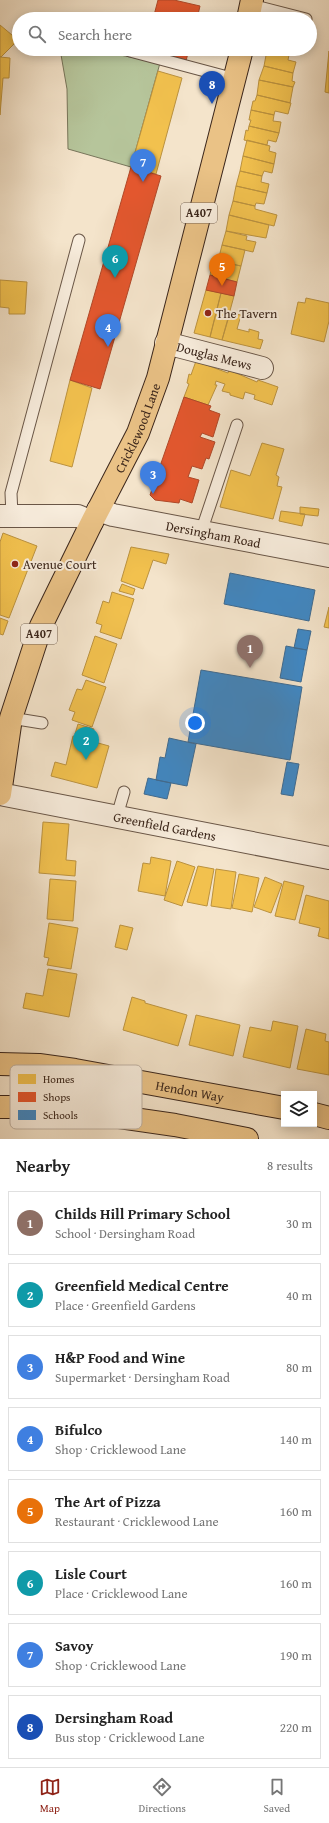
<!DOCTYPE html>
<html lang="en">
<head>
<meta charset="utf-8">
<style>
	body { margin:0; font-family:"Gentium Book Plus",serif; background:#f2f2f2; color:#222 }
	.controls { position:absolute; right:12px; bottom:12px; display:grid; overflow:hidden; border-radius:0px; box-shadow:0 2px 10px #0003 }
	.controls button { width:36px; height:36px; display:grid; place-items:center; padding:0; border:0; border-bottom:1px solid #e0e0e0; background:#fff; color:#222; font:20px sans-serif }
	.you { position:absolute; left:195px; top:723px; width:14px; height:14px; margin:-10px; border:3px solid #fff; border-radius:50%; background:#1a73e8; box-shadow:0 0 0 6px #1a73e833 }
	.badge { display:grid; place-items:center; width:26px; height:26px; border-radius:50%; background:#8f2418; color:#fff; font-size:13px; font-weight:700 }
	.pin { position:absolute; translate:-50% -33px; filter:drop-shadow(0 1px 2px #0008) }
	.pin::after { content:''; position:absolute; top:21px; width:14px; height:12px; background:inherit; clip-path:polygon(0 0,100% 0,50% 100%) }
	.list { margin:0; padding:0; list-style:none }
	h2 { display:flex; justify-content:space-between; align-items:center; height:52px; margin:0; padding:0 16px; font-size:17px }
	h2 small { font-size:13px; font-weight:400; color:#767676 }
	.list li { display:grid; grid-template-columns:26px 1fr auto; gap:12px; align-items:center; box-sizing:border-box; height:64px; margin:0 8px 8px; padding:0 8px; border:1px solid #e0e0e0; border-radius:0px }
	.list b { display:block; font-size:15px; white-space:nowrap }
	.list p { margin:0; font-size:13px; white-space:nowrap; color:#767676 }
	.list em { font-size:13px; font-style:normal; color:#767676 }
	.icon { flex:none; width:22px; height:22px; fill:none; stroke:currentColor; stroke-width:2; stroke-linecap:round; stroke-linejoin:round }
	.map { position:relative; flex:none; width:329px; height:1139px; overflow:hidden }
	.search { position:absolute; background:#fff; box-shadow:0 2px 10px #0003; left:12px; right:12px; top:12px; height:44px; display:flex; align-items:center; gap:10px; box-sizing:border-box; padding:0 14px; border-radius:22px; color:#767676; font-size:15px }
	.sheet { height:628px; background:#fff }
	nav { display:flex; justify-content:space-around; align-items:center; box-sizing:border-box; height:56px; border-top:1px solid #e0e0e0; background:#fff; font-size:11px; color:#767676 }
	nav a { display:grid; justify-items:center; gap:2px }
	nav .on { color:#8f2418 }
	.map>svg:first-child { display:block }
	.green { fill:#b6c59b; stroke:#78765b }
	.homes { fill:#f2c14e; stroke:#bb923f }
	.shops { fill:#e4572e; stroke:#b14828 }
	.schools { fill:#3f88c5; stroke:#3e6b92 }
	.lines { fill:none; stroke-linecap:round; stroke-linejoin:round }
	.lane-casing { stroke:#695647; stroke-width:13 }
	.street-casing { stroke:#695647; stroke-width:24 }
	.primary-casing { stroke:#3b261b; stroke-width:24 }
	.highway-casing { stroke:#3b261b; stroke-width:24 }
	.lane { stroke:#f8eddd; stroke-width:11 }
	.street { stroke:#f8eddd; stroke-width:22 }
	.primary { stroke:#eac286; stroke-width:22 }
	.highway { stroke:#eac286; stroke-width:22 }
	.poi-dot { fill:#8f2418; stroke:#f8eddd; stroke-width:1.5 }
	.labels { text-anchor:middle; stroke-width:4; stroke-linejoin:round; paint-order:stroke }
	.shield { fill:#f8eddd; stroke:#746255; stroke-width:1 }
	.shield-label { font-size:12px; font-weight:bold; fill:#3b261b }
	.poi-label { font-size:13px; fill:#3b261b; stroke:#f8eddd; text-anchor:start }
	.street-label { font-size:13px; fill:#3b261b; stroke:#f8eddd }
	.key { fill:#f8eddd; stroke:#bfb1a3; stroke-width:1 }
	.key-label { font-size:11px; fill:#3b261b }
</style>
</head>
<body>
<div class="map">
<svg width="329" height="1139" viewBox="0 0 329 1139">
	<rect width="100%" height="100%" fill="#f4e4cb"/>
	<filter id="stains"><feTurbulence type="fractalNoise" baseFrequency=".005" numOctaves="4"/><feColorMatrix values="0 0 0 0 .2 0 0 0 0 .09 0 0 0 0 .02 0 0 0 .5 -.17"/></filter>
	<radialGradient id="worn" r=".72"><stop offset=".6" stop-color="#630" stop-opacity="0"/><stop offset="1" stop-color="#630" stop-opacity=".3"/></radialGradient>
	<path class="green" d="M60,49H90L160,63L131,167L68,149L67,89Z"/>
	<path class="homes" d="M0,25L18,40L1,57L0,56Z
		M267,49H300L299,52L290,50L289,55Z
		M267,50L289,55L288,60L296,62L293,73L264,66Z
		M329,51V93L325,92Z
		M0,57L10,58L9,78H3L0,115Z
		M264,66L293,73L292,81L295,82L293,87L259,80Z
		M158,71L182,78L156,174L131,167Z
		M259,80L293,87L290,103L257,95Z
		M257,95L291,103L288,114L275,111L274,115L251,110L253,101H255Z
		M251,110L274,115L273,121L281,122L279,133L249,126L251,120H249Z
		M249,126L279,133L276,142L268,140L267,145L244,140L246,130L248,131Z
		M247,140L270,146L269,151L276,153L274,164L243,156Z
		M243,156L274,164L272,173L264,171L262,176L240,171Z
		M240,171L262,176L261,182L269,184L267,193L236,186Z
		M236,186L267,193L264,204L256,203L255,206L233,201Z
		M233,201L255,206V209L277,215L274,226L229,215Z
		M229,215L269,225L266,238L226,231Z
		M226,231L247,236L246,240L256,242L253,252L222,245Z
		M222,245L245,250L241,266L218,261Z
		M213,260L241,266L237,282L210,275Z
		M0,280L27,282L25,314H9V308L0,307Z
		M206,290L221,293L210,337L194,333Z
		M221,293L234,296L222,340L210,337Z
		M306,298L329,303V321L324,342L291,334L298,302L305,303Z
		M230,313L241,315L237,329L249,332V329L259,332L258,339L263,340L260,349L222,340Z
		M196,361L228,373L229,370L257,382L258,380L278,387L272,405L254,399L255,395L245,392L243,399L230,395V393L222,391L225,384L216,381L215,385H217L208,405L184,397L189,384L187,383L189,374L191,375Z
		M70,380L92,388L72,467L50,461Z
		M262,443L284,449L276,475L279,477L277,486L282,487L273,519L220,507L231,470L250,476Z
		M300,507L319,509L318,516L300,514Z
		M281,511L305,514L302,526L279,521Z
		M3,533L37,546L9,618L0,615V542Z
		M131,547L169,554L166,564L153,560L143,589L121,581Z
		M122,584L135,589L133,595L119,591Z
		M112,592L134,599L121,639L100,632L102,625L96,623L103,601L109,603Z
		M329,607V628L324,627Z
		M0,618L8,621L3,635L0,634Z
		M95,636L117,644L104,683L82,675Z
		M86,680L106,687L92,727L72,720L75,712L69,710L77,689L82,690Z
		M78,724L94,729L91,739L75,734Z
		M73,736L109,746L97,788L51,776L55,762L66,765Z
		M43,822L69,824L66,860L76,861L75,876L39,873Z
		M151,857L171,861L165,896L138,891L143,863L150,864Z
		M177,861L195,867L182,906L164,900Z
		M198,866L214,869L207,906L187,902Z
		M216,869L236,872L231,909L211,906Z
		M239,874L259,878L252,912L232,908Z
		M265,877L282,884L271,913L254,907Z
		M50,879L76,881L73,921L47,919Z
		M284,881L304,886L295,920L275,916Z
		M306,895L329,901V939L318,936L320,928L299,923Z
		M49,923L78,928L71,969L47,965L49,958L44,957Z
		M120,925L133,928L127,950L115,947Z
		M48,969L77,974L69,1017L23,1008L26,993L43,996Z
		M132,997L145,1001V1003L187,1015L178,1046L123,1030Z
		M196,1015L240,1025L233,1056L189,1045Z
		M273,1021L298,1026L290,1068L243,1057L250,1027L271,1031Z
		M306,1029L326,1034L325,1041L329,1042V1075L297,1069Z"/>
	<path class="shops" d="M158,0H174L200,6L197,19H153Z
		M146,49H189L185,65L144,54Z
		M131,167L161,176L100,389L70,380Z
		M210,275L237,282L234,296L206,290Z
		M184,397L211,406L209,410L220,414L213,437L202,433L200,437L215,442L209,459L206,458L202,469L192,466L188,477L199,480L192,503L180,499L179,503L155,500L150,495Z"/>
	<path class="schools" d="M230,573L315,590L309,621L224,604Z
		M298,629L311,631L307,650L294,648Z
		M286,646L307,650L301,682L280,678Z
		M201,670L302,687L290,760L188,742Z
		M169,738L196,744L187,786L156,780L160,757L165,758Z
		M287,762L299,764L293,796L281,794Z
		M148,778L171,783L167,799L144,794Z"/>
	<g class="lines">
		<g class="lane-casing">
			<path id="lane" d="M251,5L306,19
				M130,51L235,79
				M12,516L11,493L79,240
				M201,532L237,425
				M11,718L42,723
				M117,816L124,792"/>
		</g>
		<g class="street-casing">
			<g id="street">
				<path id="s1" d="M166,343L262,368"/>
				<path id="s2" d="M98,510L113,515L329,556"/>
				<path d="M0,516H78L92,522"/>
				<path id="s3" d="M0,794L329,858"/>
			</g>
		</g>
		<g class="primary-casing">
			<g id="primary">
				<path d="M248,19L252,0"/>
				<path id="s4" d="M0,794L11,718L41,626L92,522L138,433L158,378L242,49"/>
			</g>
		</g>
		<g class="highway-casing">
			<g id="highway">
				<path id="s5" d="M0,1064L39,1065L75,1070L284,1108"/>
				<path d="M0,1107H50L175,1125L247,1139"/>
				<path d="M314,1114L329,1118"/>
			</g>
		</g>
		<use href="#lane" class="lane"/>
		<use href="#street" class="street"/>
		<use href="#primary" class="primary"/>
		<use href="#highway" class="highway"/>
	</g>
	<g class="poi-dot">
		<circle cx="208" cy="313" r="4"/>
		<circle cx="15" cy="564" r="4"/>
	</g>
	<g class="labels">
		<g class="shield">
			<rect x="181" y="203" width="36" height="20" rx="3"/>
			<rect x="21" y="624" width="36" height="20" rx="3"/>
		</g>
		<g class="shield-label">
			<text x="199" y="217">A407</text>
			<text x="39" y="638">A407</text>
		</g>
		<g class="poi-label">
			<text x="216" y="318">The Tavern</text>
			<text x="23" y="569">Avenue Court</text>
		</g>
		<g class="street-label">
			<text dy="5" stroke="none"><textPath href="#s1" startOffset="50">Douglas Mews</textPath></text>
			<text dy="5" stroke="none"><textPath href="#s4" startOffset="394">Cricklewood Lane</textPath></text>
			<text dy="5" stroke="none"><textPath href="#s2" startOffset="118">Dersingham Road</textPath></text>
			<text dy="5" stroke="none"><textPath href="#s3" startOffset="168">Greenfield Gardens</textPath></text>
			<text dy="5" stroke="none"><textPath href="#s5" startOffset="192">Hendon Way</textPath></text>
		</g>
	</g>
	<rect x="10" y="1065" width="132" height="64" rx="6" class="key"/>
	<rect x="18" y="1074" width="18" height="10" fill="#f2c14e"/>
	<rect x="18" y="1092" width="18" height="10" fill="#e4572e"/>
	<rect x="18" y="1110" width="18" height="10" fill="#3f88c5"/>
	<g class="key-label">
		<text x="43" y="1083">Homes</text>
		<text x="43" y="1101">Shops</text>
		<text x="43" y="1119">Schools</text>
	</g>
	<rect width="100%" height="100%" filter="url(#stains)"/>
	<rect width="100%" height="100%" fill="url(#worn)"/>
</svg>
<div class="controls">
<button><svg class="icon" aria-label="layers" viewBox="0 0 24 24"><path d="M12 4l9 5-9 5-9-5zM3 14l9 5 9-5"/></svg></button>
</div>
<div class="you"></div>
<div class="pin badge" style="left:250px;top:668px;background:#8d6e63">1</div>
<div class="pin badge" style="left:86px;top:760px;background:#0f9aa8">2</div>
<div class="pin badge" style="left:153px;top:494px;background:#3f7fe0">3</div>
<div class="pin badge" style="left:108px;top:347px;background:#3f7fe0">4</div>
<div class="pin badge" style="left:222px;top:286px;background:#e8710a">5</div>
<div class="pin badge" style="left:115px;top:278px;background:#0f9aa8">6</div>
<div class="pin badge" style="left:143px;top:182px;background:#3f7fe0">7</div>
<div class="pin badge" style="left:212px;top:104px;background:#1a4fb4">8</div>
<div class="search"><svg class="icon" aria-label="search" viewBox="0 0 24 24"><circle cx="10" cy="10" r="6"/><path d="M15 15l6 6"/></svg>Search here</div>
</div>
<section class="sheet">
<h2>Nearby<small>8 results</small></h2>
<ul class="list">
<li><span class="badge" style="background:#8d6e63">1</span><div><b>Childs Hill Primary School</b><p>School · Dersingham Road</p></div><em>30 m</em></li>
<li><span class="badge" style="background:#0f9aa8">2</span><div><b>Greenfield Medical Centre</b><p>Place · Greenfield Gardens</p></div><em>40 m</em></li>
<li><span class="badge" style="background:#3f7fe0">3</span><div><b>H&amp;P Food and Wine</b><p>Supermarket · Dersingham Road</p></div><em>80 m</em></li>
<li><span class="badge" style="background:#3f7fe0">4</span><div><b>Bifulco</b><p>Shop · Cricklewood Lane</p></div><em>140 m</em></li>
<li><span class="badge" style="background:#e8710a">5</span><div><b>The Art of Pizza</b><p>Restaurant · Cricklewood Lane</p></div><em>160 m</em></li>
<li><span class="badge" style="background:#0f9aa8">6</span><div><b>Lisle Court</b><p>Place · Cricklewood Lane</p></div><em>160 m</em></li>
<li><span class="badge" style="background:#3f7fe0">7</span><div><b>Savoy</b><p>Shop · Cricklewood Lane</p></div><em>190 m</em></li>
<li><span class="badge" style="background:#1a4fb4">8</span><div><b>Dersingham Road</b><p>Bus stop · Cricklewood Lane</p></div><em>220 m</em></li>
</ul>
</section>
<nav>
<a class="on"><svg class="icon" aria-label="map" viewBox="0 0 24 24"><path d="M3 6l6-2 6 2 6-2v14l-6 2-6-2-6 2zM9 4v14M15 6v14"/></svg>Map</a>
<a><svg class="icon" aria-label="directions" viewBox="0 0 24 24"><path d="M12 3l9 9-9 9-9-9zM9 14v-3h6M13 9l2 2-2 2"/></svg>Directions</a>
<a><svg class="icon" aria-label="saved" viewBox="0 0 24 24"><path d="M7 4h10v16l-5-4-5 4z"/></svg>Saved</a>
</nav>
</body>
</html>
